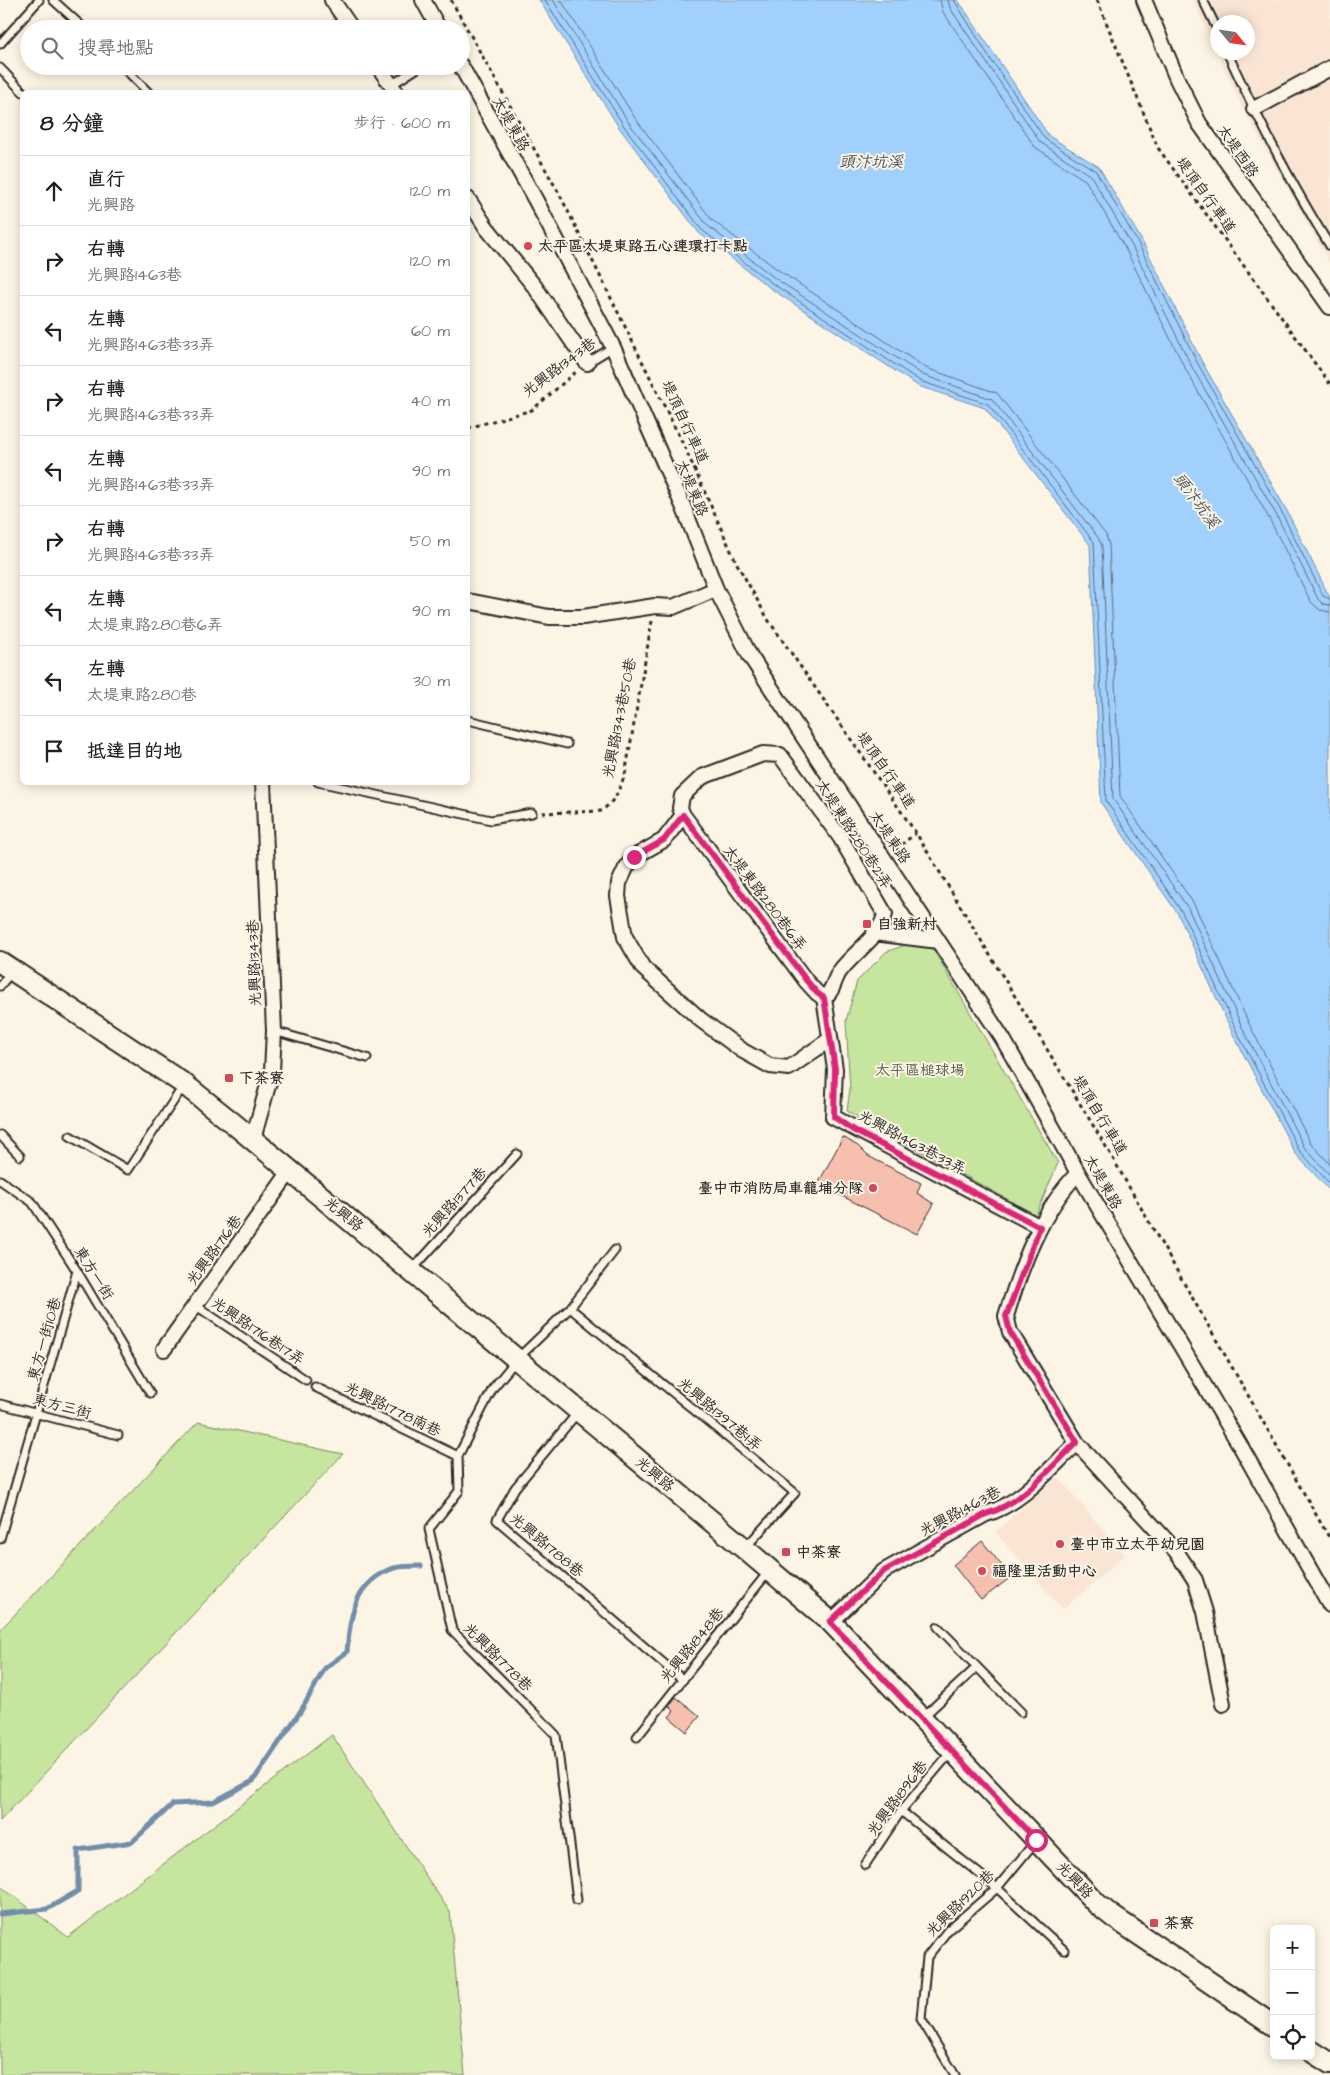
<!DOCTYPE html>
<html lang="zh-TW">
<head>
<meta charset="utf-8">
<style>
	body { margin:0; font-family:"Architects Daughter","LXGW WenKai TC",sans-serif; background:#f6f6f6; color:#202124 }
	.controls { position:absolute; right:15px; bottom:15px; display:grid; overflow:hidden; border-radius:8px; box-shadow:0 2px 12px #0003 }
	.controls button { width:45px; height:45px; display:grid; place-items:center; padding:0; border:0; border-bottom:1px solid #e0e0e0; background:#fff; color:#202124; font:25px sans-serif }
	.compass { position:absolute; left:1210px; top:15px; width:45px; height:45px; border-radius:50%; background:#fff; box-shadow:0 2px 12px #0003; rotate:119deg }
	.stop { position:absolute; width:15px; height:15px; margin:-11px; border:4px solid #db2777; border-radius:50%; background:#fff }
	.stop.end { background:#db2777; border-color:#fff; box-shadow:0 1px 5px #0008 }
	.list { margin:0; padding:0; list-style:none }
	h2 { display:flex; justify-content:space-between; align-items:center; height:65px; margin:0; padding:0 20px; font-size:21px }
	h2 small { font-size:16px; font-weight:400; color:#757577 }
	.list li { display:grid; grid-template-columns:32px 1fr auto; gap:15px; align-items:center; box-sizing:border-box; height:70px; padding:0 20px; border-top:1px solid #e0e0e0 }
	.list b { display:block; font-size:19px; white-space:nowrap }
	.list p { margin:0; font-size:16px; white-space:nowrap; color:#757577 }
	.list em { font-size:16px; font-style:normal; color:#757577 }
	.icon { flex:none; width:28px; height:28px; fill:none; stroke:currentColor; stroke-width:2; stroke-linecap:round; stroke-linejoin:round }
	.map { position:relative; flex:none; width:1330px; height:2075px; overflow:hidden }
	.search { position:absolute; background:#fff; box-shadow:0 2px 12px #0003; left:20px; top:20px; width:450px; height:55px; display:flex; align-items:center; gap:12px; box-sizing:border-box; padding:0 18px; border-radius:28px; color:#757577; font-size:19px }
	.panel { position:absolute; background:#fff; box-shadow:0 2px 12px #0003; left:20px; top:90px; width:450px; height:695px; border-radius:8px }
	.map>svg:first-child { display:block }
	.built { fill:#fae5d4; fill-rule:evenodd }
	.green { fill:#c6e59e; stroke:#788864 }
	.water { fill:#a2d0fd; stroke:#728ea9 }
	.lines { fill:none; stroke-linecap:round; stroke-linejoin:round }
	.shore { stroke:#5b6d7f; stroke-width:1 }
	.stream { stroke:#728ea9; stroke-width:5 }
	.building { fill:#f7bfad; stroke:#2b2b2b }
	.service-casing { stroke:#2b2b2b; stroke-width:11 }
	.minor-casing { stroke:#2b2b2b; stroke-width:18 }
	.secondary-casing { stroke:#2b2b2b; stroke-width:24 }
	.path { stroke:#2b2b2b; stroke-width:3; stroke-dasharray:4 4; stroke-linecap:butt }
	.service { stroke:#fcf5e5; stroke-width:7 }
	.minor { stroke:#fcf5e5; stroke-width:14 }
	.secondary { stroke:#fcf5e5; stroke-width:20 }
	.route { stroke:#db2777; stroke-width:6 }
	.poi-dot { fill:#d1495b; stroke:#fcf5e5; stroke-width:2 }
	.labels { text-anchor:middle; stroke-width:4; stroke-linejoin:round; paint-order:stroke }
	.street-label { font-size:15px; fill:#2b2b2b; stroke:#fcf5e5 }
	.poi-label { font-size:15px; font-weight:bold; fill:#2b2b2b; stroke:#fcf5e5; text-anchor:start }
	.park-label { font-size:15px; fill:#525a48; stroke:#fcf5e5 }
	.water-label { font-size:16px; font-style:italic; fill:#495460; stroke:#fcf5e5 }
</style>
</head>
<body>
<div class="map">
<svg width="1330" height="2075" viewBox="0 0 1330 2075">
	<rect width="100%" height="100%" fill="#fcf5e5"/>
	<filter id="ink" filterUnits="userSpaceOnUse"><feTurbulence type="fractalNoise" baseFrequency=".02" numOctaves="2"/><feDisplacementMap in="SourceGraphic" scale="10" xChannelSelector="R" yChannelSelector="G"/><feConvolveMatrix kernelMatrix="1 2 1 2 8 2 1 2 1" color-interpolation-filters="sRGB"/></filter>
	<g filter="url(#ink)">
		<path class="built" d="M1193,0H1330V264L1242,107ZM1218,22H1248V52H1218Z
			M1058,1477L1125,1555L1063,1610L995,1532Z"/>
		<path class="green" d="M916,941L933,949L1058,1163L1036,1215L847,1111L850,1089L846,1021L857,981L886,952Z
			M198,1422L343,1454L0,1821V1630Z
			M332,1735L450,1912L465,2075H0V1886L68,1937Z"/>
		<path class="water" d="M539,0H958L1049,136L1099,167L1142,241L1202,362L1287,511L1330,598V1191L1295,1153L1233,1034L1178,914L1101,803L1090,545L985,408L918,386L770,288L699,233L620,129Z"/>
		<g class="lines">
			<path class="shore" d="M545,0L624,126L702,230L773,284L920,381L988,404L1094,542L1106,801L1182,912L1237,1032L1299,1150L1330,1184
				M553,0L629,123L707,225L776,279L923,375L992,399L1099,539L1102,546L1113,799L1188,908L1243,1029L1304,1147L1330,1175
				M561,0L635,118L712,220L781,272L926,368L997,393L1106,535L1109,545L1120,796L1194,904L1250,1026L1310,1142L1330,1164
				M940,0L943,12L1035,147L1086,181L1126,250L1186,370L1270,520L1311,602L1320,610L1330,612
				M948,0L950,8L1040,142L1091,176L1132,246L1192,367L1277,516L1318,599L1323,604L1330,605
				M954,0L990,58L1045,139L1096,171L1138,243L1198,364L1282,513L1323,596L1330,599"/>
			<path class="stream" d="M0,1914L47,1909L78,1891V1850L132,1842L173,1804L213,1802L253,1781L302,1709L325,1668L347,1652C350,1616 354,1581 394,1568C402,1566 413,1566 421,1566"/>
		</g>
		<path class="building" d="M843,1137L858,1146L868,1156L921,1183L917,1193L934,1204L917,1234L818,1184Z
			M982,1541L1011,1577L981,1600L953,1565Z
			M676,1697L700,1716L687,1732L669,1717L674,1711L669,1706Z"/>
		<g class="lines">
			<g class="service-casing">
				<path id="service" d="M53,0L85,29
					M1203,0L1218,31
					M0,44L39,0
					M1227,52C1258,119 1291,184 1330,246
					M122,66L148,92
					M0,68L23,92
					M391,85L421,66
					M587,363L613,347
					M468,720L567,744
					M318,782L491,820L532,813
					M0,986L12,971
					M274,1031L367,1058
					M0,1135L20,1156
					M70,1136L128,1170L184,1085
					M0,1180L32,1202L77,1271L150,1393
					M412,1270L517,1154
					M195,1305L306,1380
					M570,1308L795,1493L745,1548
					M315,1387L458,1456
					M0,1404L118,1435
					M579,1411L515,1488L497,1520L683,1680
					M0,1539L77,1271
					M938,1627L1021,1712
					M922,1718L977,1667
					M637,1737L769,1571
					M901,1811L997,1888L1064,1950
					M865,1865L901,1811L951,1752
					M577,1900L556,1735L452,1630L429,1529L459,1491L458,1456L493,1388L517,1359L570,1308L615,1250
					M955,2075L921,2019L927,1957L948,1930L997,1888L1035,1842"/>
			</g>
			<g class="minor-casing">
				<path id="minor" d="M332,0L352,29
					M423,0L439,29
					M1144,0L1177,79L1199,123L1330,307
					M378,66L396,92
					M461,66L535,199L613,347L683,506L716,589L750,656L1003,1039L1078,1173L1241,1447L1330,1605
					M1254,109L1330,68
					M468,199L486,227L535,287L587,363
					M468,601L549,617H583L655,606L673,607L716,589
					M683,815L664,840L634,857L626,868L619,883L618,896L625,937L643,968L701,1020L743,1051L770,1066L789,1068L829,1040
					M874,933L938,941
					M824,998L817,993L806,981L683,815L680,808L682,796L702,777L763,754L780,755L840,837L885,914C881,936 853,953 840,971C834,979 833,992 824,998L835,1069L833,1117L1040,1227
					M253,1139L272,1071L274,1031L263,782
					M1078,1173C1041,1211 1021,1267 1006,1316L1010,1332L1077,1443L1176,1551L1195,1580L1205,1612L1223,1704
					M164,1349L291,1170
					M831,1622L884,1571L986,1514C1023,1503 1050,1468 1077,1443"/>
			</g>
			<g class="secondary-casing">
				<path id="secondary" d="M0,962L184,1084L234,1124L745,1549L831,1622L1097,1904L1112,1916L1274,2026
					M1311,2051L1330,2063"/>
			</g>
			<path class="path" d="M451,0L561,197L685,448L736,562L769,621L916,833L1108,1150L1330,1539
				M1097,0L1158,148L1330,384
				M468,428L532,410L577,371
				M542,813L602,811L615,798L625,775L652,621
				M895,850L916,833"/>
			<use href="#service" class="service"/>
			<use href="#minor" class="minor"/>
			<use href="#secondary" class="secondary"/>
		</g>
	</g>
	<g class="lines" filter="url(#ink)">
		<path class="route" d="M634,857L664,840L683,815L806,980L817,993L824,998L835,1069L834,1117L853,1130L1040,1227L1006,1316L1010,1332L1077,1442C1050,1468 1023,1503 986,1514L884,1571L830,1622L1036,1840"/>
	</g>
	<g class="poi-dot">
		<circle cx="528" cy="246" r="5"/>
		<rect x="862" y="919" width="10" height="10" rx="2.5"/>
		<rect x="224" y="1073" width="10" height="10" rx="2.5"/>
		<circle cx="873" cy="1188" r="5"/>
		<circle cx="1060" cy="1544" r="5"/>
		<rect x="781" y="1547" width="10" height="10" rx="2.5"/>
		<circle cx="982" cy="1571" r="5"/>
		<rect x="1149" y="1918" width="10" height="10" rx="2.5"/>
	</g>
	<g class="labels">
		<g class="street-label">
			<text transform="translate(511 124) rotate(61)" y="5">太堤東路</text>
			<text transform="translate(1238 151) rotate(55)" y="5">太堤西路</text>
			<text transform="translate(1206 195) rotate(54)" y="5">堤頂自行車道</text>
			<text transform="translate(559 367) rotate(-37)" y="5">光興路1343巷</text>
			<text transform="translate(685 422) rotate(65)" y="5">堤頂自行車道</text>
			<text transform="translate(692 488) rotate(67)" y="5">太堤東路</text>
			<text transform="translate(619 718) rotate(-79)" y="5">光興路1343巷50巷</text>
			<text transform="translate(886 770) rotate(55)" y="5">堤頂自行車道</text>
			<text transform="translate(854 834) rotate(57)" y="5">太堤東路280巷2弄</text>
			<text transform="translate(890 837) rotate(56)" y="5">太堤東路</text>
			<text transform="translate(765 898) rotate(53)" y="5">太堤東路280巷6弄</text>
			<text transform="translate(254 963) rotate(-92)" y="5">光興路1343巷</text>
			<text transform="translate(1100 1115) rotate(59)" y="5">堤頂自行車道</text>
			<text transform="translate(912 1142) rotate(28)" y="5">光興路1463巷33弄</text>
			<text transform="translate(1103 1182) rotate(60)" y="5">太堤東路</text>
			<text transform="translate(454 1202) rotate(-48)" y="5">光興路1377巷</text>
			<text transform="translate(344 1214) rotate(39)" y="5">光興路</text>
			<text transform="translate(214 1250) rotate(-54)" y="5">光興路1716巷</text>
			<text transform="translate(94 1273) rotate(58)" y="5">東方一街</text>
			<text transform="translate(258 1331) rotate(34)" y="5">光興路1716巷17弄</text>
			<text transform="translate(44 1339) rotate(-74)" y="5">東方一街10巷</text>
			<text transform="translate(62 1406) rotate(15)" y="5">東方三街</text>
			<text transform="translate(393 1409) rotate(26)" y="5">光興路1778南巷</text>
			<text transform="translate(720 1414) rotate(40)" y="5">光興路1397巷1弄</text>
			<text transform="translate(655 1474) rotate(40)" y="5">光興路</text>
			<text transform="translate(960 1511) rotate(-28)" y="5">光興路1463巷</text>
			<text transform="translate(547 1545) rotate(40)" y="5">光興路1788巷</text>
			<text transform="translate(692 1645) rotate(-51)" y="5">光興路1848巷</text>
			<text transform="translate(498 1657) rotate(45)" y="5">光興路1778巷</text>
			<text transform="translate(897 1798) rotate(-53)" y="5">光興路1896巷</text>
			<text transform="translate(1075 1880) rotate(46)" y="5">光興路</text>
			<text transform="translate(960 1903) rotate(-44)" y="5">光興路1920巷</text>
		</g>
		<g class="poi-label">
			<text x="538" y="251">太平區太堤東路五心連環打卡點</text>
			<text x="877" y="929">自強新村</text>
			<text x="239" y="1083">下茶寮</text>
			<text x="863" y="1193" text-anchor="end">臺中市消防局車籠埔分隊</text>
			<text x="1070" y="1549">臺中市立太平幼兒園</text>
			<text x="796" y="1557">中茶寮</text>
			<text x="992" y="1576">福隆里活動中心</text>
			<text x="1164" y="1928">茶寮</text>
		</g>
		<g class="park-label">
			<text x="920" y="1075">太平區槌球場</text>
		</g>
		<g class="water-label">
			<text x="871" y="167">頭汴坑溪</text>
			<text transform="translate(1197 500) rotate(53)" y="6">頭汴坑溪</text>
		</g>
	</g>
</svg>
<div class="controls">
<button>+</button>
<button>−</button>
<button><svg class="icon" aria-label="locate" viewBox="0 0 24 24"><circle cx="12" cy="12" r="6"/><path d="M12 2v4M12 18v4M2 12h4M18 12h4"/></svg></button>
</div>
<svg class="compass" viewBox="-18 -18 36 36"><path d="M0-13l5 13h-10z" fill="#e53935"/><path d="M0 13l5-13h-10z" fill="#757577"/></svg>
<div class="stop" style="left:1036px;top:1840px"></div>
<div class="stop end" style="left:634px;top:857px"></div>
<div class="search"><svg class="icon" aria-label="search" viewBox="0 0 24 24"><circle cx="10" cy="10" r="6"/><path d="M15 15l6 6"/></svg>搜尋地點</div>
<section class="panel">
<h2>8 分鐘<small>步行 · 600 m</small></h2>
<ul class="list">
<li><svg class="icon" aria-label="ahead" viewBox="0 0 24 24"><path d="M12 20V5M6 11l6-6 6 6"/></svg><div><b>直行</b><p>光興路</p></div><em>120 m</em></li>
<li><svg class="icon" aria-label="right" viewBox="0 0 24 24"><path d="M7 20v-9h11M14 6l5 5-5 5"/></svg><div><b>右轉</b><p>光興路1463巷</p></div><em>120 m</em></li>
<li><svg class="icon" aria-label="left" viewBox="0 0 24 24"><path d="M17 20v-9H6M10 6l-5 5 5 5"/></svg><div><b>左轉</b><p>光興路1463巷33弄</p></div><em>60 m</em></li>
<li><svg class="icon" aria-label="right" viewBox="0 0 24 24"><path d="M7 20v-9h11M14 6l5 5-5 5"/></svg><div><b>右轉</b><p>光興路1463巷33弄</p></div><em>40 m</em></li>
<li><svg class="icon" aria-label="left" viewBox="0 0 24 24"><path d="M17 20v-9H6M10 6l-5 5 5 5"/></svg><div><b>左轉</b><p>光興路1463巷33弄</p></div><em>90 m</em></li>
<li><svg class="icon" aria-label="right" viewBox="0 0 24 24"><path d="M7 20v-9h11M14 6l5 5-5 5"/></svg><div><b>右轉</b><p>光興路1463巷33弄</p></div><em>50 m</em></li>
<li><svg class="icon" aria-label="left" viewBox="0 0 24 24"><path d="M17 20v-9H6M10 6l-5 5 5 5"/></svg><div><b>左轉</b><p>太堤東路280巷6弄</p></div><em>90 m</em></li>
<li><svg class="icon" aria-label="left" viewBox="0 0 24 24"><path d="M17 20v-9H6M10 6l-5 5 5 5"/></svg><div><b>左轉</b><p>太堤東路280巷</p></div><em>30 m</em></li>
<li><svg class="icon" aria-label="arrive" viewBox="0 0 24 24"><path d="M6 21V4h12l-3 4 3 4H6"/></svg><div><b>抵達目的地</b></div></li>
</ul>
</section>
</div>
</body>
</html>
